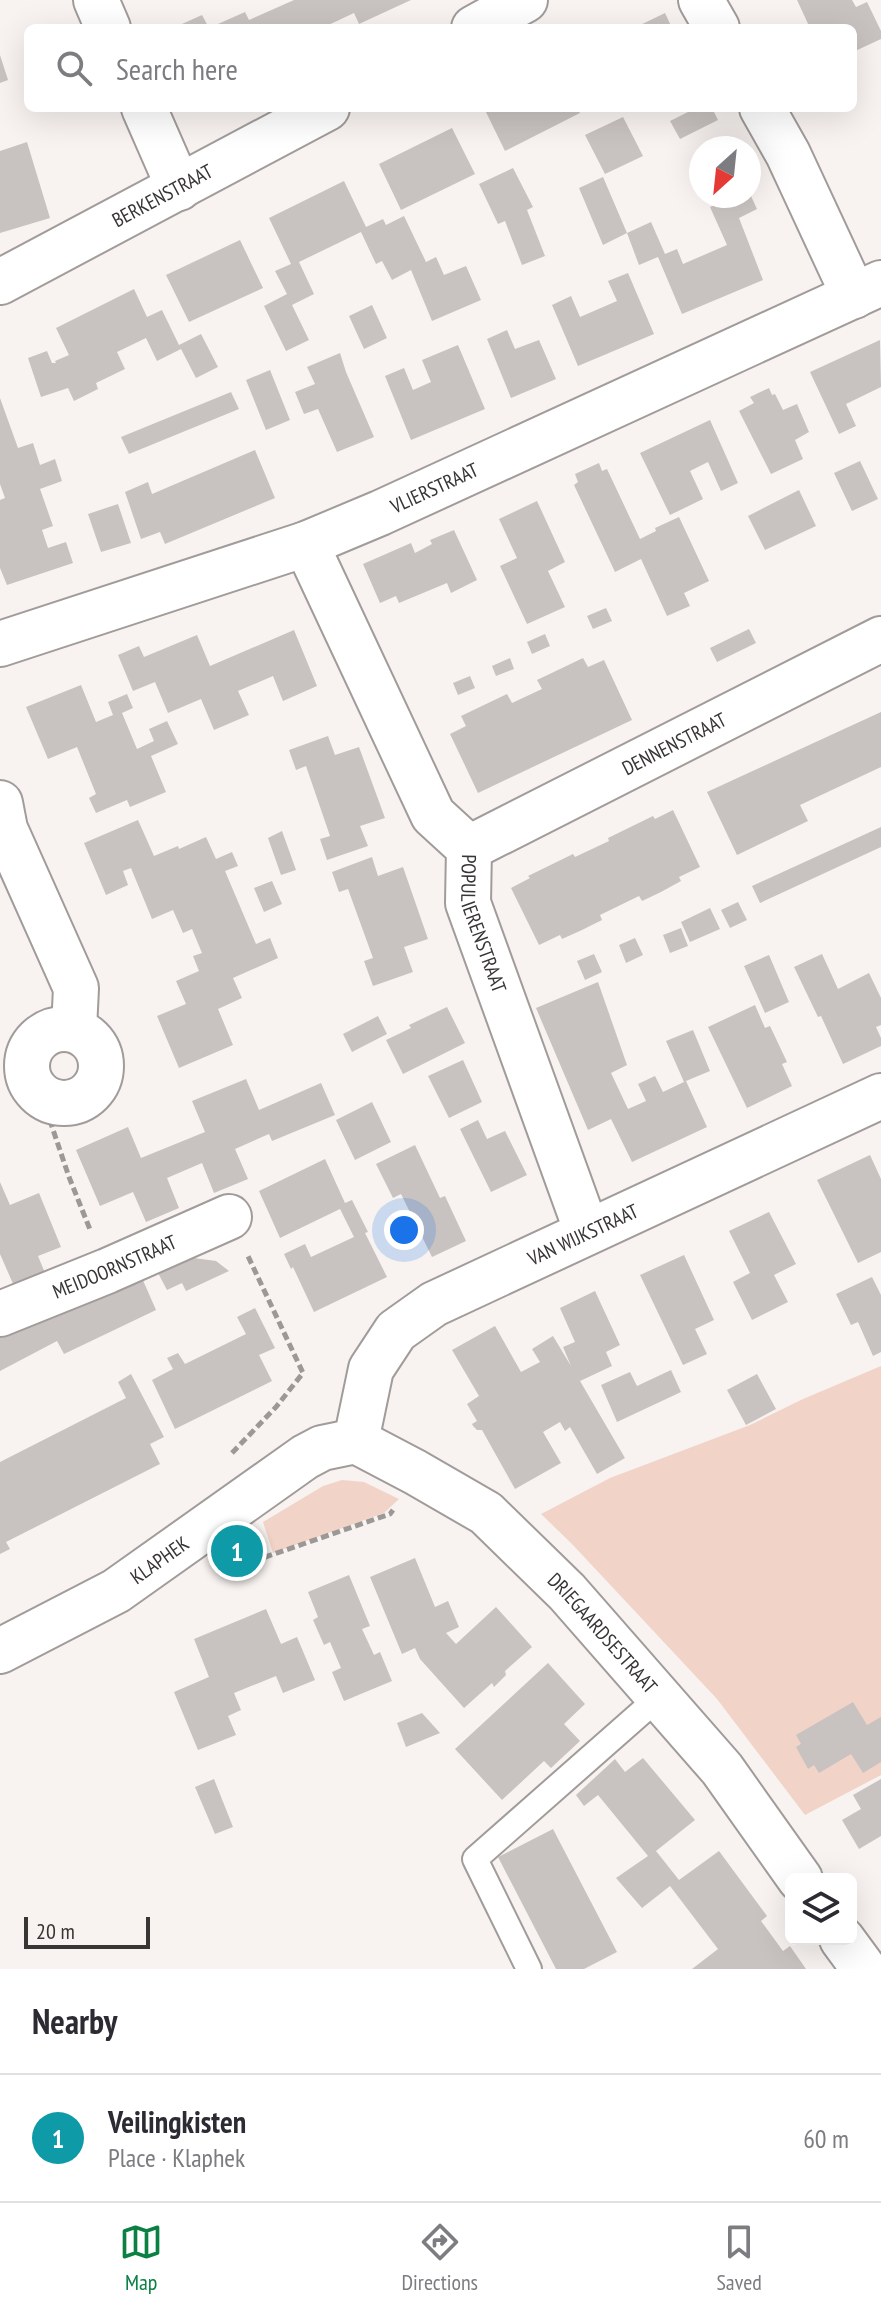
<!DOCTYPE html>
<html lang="en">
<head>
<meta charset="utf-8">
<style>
	body { margin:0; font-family:"PT Sans Narrow",sans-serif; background:#f7f7f7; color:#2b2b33 }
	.controls { position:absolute; right:24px; bottom:24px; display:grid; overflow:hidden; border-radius:12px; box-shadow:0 8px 32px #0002 }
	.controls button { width:72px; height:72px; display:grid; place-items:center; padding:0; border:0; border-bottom:2px solid #e1e1e2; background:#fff; color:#2b2b33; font:40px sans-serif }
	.compass { position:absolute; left:689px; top:136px; width:72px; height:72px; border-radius:50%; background:#fff; box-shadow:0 8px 32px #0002; rotate:207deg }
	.scale { position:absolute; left:24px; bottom:20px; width:126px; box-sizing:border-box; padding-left:8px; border:4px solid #383635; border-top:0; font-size:22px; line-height:28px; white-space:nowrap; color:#383635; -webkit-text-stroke:6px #f8f3f0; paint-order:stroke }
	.you { position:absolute; left:404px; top:1230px; width:28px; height:28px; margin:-20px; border:6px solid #fff; border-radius:50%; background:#1a73e8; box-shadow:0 0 0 12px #1a73e833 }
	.badge { display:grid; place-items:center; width:52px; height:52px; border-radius:50%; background:#0b8043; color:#fff; font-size:26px; font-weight:700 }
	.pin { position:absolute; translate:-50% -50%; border:4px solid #fff; box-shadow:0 2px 8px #0006 }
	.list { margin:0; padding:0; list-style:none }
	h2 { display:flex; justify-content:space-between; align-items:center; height:104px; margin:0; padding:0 32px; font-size:34px }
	h2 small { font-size:26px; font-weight:400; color:#7c7c81 }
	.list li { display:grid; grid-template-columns:52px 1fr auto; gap:24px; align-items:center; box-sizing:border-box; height:128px; padding:0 32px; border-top:2px solid #e1e1e2 }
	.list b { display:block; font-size:30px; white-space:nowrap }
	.list p { margin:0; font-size:26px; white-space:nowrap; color:#7c7c81 }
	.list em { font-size:26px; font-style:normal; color:#7c7c81 }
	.icon { flex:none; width:44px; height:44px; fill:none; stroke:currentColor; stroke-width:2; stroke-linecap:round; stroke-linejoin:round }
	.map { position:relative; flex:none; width:881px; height:1969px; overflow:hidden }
	.search { position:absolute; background:#fff; box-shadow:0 8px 32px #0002; left:24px; right:24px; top:24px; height:88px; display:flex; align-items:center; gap:20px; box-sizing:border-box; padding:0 28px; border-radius:12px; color:#7c7c81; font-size:30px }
	.sheet { height:232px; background:#fff }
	nav { display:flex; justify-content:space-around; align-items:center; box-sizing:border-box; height:112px; border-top:2px solid #e1e1e2; background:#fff; font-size:22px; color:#7c7c81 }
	nav a { display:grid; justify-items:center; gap:4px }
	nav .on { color:#0b8043 }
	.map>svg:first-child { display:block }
	.green { fill:#f1d4c7 }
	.building { fill:#c8c2c0 }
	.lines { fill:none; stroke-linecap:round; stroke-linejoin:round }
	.service-casing { stroke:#a19c9a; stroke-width:28 }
	.minor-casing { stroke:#a19c9a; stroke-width:48 }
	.path { stroke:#9b9896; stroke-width:5; stroke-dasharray:8 4; stroke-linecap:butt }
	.service { stroke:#fff; stroke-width:24 }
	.minor { stroke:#fff; stroke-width:44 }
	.labels { text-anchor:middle; stroke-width:6; stroke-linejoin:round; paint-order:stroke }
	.street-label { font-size:20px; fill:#383635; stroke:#f8f3f0 }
</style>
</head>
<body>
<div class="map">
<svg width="881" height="1969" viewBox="0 0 881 1969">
	<rect width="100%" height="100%" fill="#f8f3f0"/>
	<path class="green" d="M881,1366V1775L805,1815L717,1699L572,1544L541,1514L610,1478L750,1425L803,1399Z
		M342,1480L364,1482L399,1499L384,1513L273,1553L263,1522L323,1486Z"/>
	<path class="building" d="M294,0H411L359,24L354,13L322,28H209L245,12L249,20Z
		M797,0H852L856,7L867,2L881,31V39L853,52V28H810Z
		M665,13L672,28H634Z
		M202,15L209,28H173Z
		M0,55L8,80L0,83Z
		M484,108H577L580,113L505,151Z
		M696,108H712L718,120L680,139L670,121Z
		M623,117L643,156L605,174L585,135Z
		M452,128L475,174L401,210L379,164Z
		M27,142L50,218L0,233V151Z
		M513,168L533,207L527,210L545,256L522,265L505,221L498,224L479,184Z
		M603,177L627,233L603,245L579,188Z
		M344,181L366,227L383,219L386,225L404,216L426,262L436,257L444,275L466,266L481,300L432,321L411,270L392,280L382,261L376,264L361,232L299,262L314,294L292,305L309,340L286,351L264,306L287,294L275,271L291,264L269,218Z
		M738,196H751L757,209L739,218L763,280L682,314L658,257L639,265L627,233L651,222L665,254L677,249L683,264L727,245L710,207Z
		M240,240L263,288L189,322L166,275Z
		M628,273L654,334L578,366L552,305L571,296L580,317L617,301L608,281Z
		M134,289L147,317L162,310L179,345L201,334L218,367L196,378L181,349L157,361L146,338L117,352L125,369L96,383L98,389L74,401L68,388L41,397L28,358L47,351L52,363H56L55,361L69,355L56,328Z
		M372,305L387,338L364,349L349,316Z
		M507,330L515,349L539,340L556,379L511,398L487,339Z
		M880,340L881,387L846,404L856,426L839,434L810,372Z
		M458,345L485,409L411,440L385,376L404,368L413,390L431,382L422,360Z
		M340,353L346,372L374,437L337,452L318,409L304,414L295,392L315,384L307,367Z
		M270,370L290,420L266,430L246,380Z
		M769,388L772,395L775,394L783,410L797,404L809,432L795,440L803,459L771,474L739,411L754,403L750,397Z
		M231,392L239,409L129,454L121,437Z
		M0,398L18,448L33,443L40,465L55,459L62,481L40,489L53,526L42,530L48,548L66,542L73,563L7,585L0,568V500L5,498L0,484Z
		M710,420L738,483L721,491L708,462L690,471L703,499L670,515L640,453Z
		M255,450L275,498L165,544L160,532L141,539L125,492L148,482L152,494Z
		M860,461L878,499L852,511L834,473Z
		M599,463L602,471L607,469L640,539L656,531L655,528L679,517L709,581L684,593L690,606L667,616L641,559L615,572L574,485L578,482L575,474Z
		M799,490L816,526L765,550L748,516Z
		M537,501L565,562L548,571L565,607L527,624L500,566L517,558L499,519Z
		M118,504L131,543L101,552L88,514Z
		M454,530L477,580L451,593L447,583L399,603L396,596L380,603L363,564L411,543L415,553L432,544L430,540Z
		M606,608L612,621L593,629L587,616Z
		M749,629L756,643L717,662L710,648Z
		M294,630L317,686L283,701L273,676L238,691L249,715L214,730L201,699L168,713L155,682L133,691L118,655L139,646L144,657L197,635L210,666Z
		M545,634L550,646L532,654L527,642Z
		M510,658L514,669L496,676L492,666Z
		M583,658L588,667L604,660L632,720L478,793L450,734L466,726L461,716L507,694L512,703L542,689L537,680Z
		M470,676L475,688L458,695L453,683Z
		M81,685L96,722L113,715L108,702L127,694L133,708L122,713L137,749L154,741L149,729L167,721L178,744L151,756L166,792L130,807L127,800L96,813L89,798L96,794L77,747L48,759L26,707Z
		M881,712V767L800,805L808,821L737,855L707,792Z
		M328,736L335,755L359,747L385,818L360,826L368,846L327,860L320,839L330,836L306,766L296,770L289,750Z
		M673,810L700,867L679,877L681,881L661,892L642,901L639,896L600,915L602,920L582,930L562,939L560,935L539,945L511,888L530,878L528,876L573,854L575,857L609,841L608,838L653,816L655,819Z
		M138,820L154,856L178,846L179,849L206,837L216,859L232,852L238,866L225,871L256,944L270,938L278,958L233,978L242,998L218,1009L233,1045L179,1068L157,1016L186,1004L176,981L199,971L193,956L202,953L192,929L183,933L173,910L152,919L131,868L123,871L128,885L106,895L84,843Z
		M881,827V847L760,903L752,886Z
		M282,831L296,870L281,875L268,838Z
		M372,857L378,876L403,867L428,939L404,947L413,972L373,986L364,961L373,958L348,889L339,892L332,872Z
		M272,881L282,904L264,912L254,888Z
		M738,902L747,920L730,928L721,910Z
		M710,908L720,929L690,942L681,922Z
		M681,928L688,946L670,953L663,935Z
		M635,938L643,955L626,963L619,945Z
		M594,954L602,972L585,980L577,961Z
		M822,954L838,989L869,973L881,998V1025L876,1027L881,1038V1046L843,1064L821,1016L818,1017L794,967Z
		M769,955L789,1002L765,1013L744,966Z
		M598,982L627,1065L611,1073L628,1109L646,1101L638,1084L655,1076L663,1092L686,1081L684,1082L666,1041L693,1030L710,1071L686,1081L707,1127L632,1162L611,1119L588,1130L536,1008Z
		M755,1005L765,1028L770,1026L787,1062L782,1064L792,1086L747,1108L708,1027Z
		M447,1007L465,1043L403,1074L386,1040L411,1028L409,1025Z
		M378,1016L387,1034L352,1052L343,1034Z
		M463,1060L482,1102L449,1118L428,1076Z
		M246,1079L259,1110L321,1083L335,1115L272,1141L269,1134L235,1149L248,1179L214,1193L202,1163L167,1178L179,1208L146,1222L133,1192L100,1206L76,1150L128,1127L141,1158L205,1132L192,1101Z
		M372,1102L391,1142L355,1160L336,1120Z
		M478,1120L487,1139L505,1131L527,1175L491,1192L460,1129Z
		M415,1145L440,1198L445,1196L466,1241L432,1257L401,1194L393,1198L376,1164Z
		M870,1155L881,1179V1252L858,1263L817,1180Z
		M325,1159L345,1203L352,1200L368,1232L365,1233L387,1277L314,1312L293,1267L291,1269L284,1254L305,1244L311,1257L354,1237L340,1209L280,1238L259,1191Z
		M0,1182L10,1205L39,1193L61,1247L38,1256L45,1273L14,1286L0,1254Z
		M769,1212L796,1264L774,1275L788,1302L752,1320L733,1282L750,1273L729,1231Z
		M684,1255L714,1320L695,1329L707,1354L683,1365L640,1275Z
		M194,1258L216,1261L229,1271L186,1291L182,1283L167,1290L157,1271Z
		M872,1277L881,1295V1352L873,1356L858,1322L851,1325L836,1294Z
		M142,1278L156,1310L64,1354L57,1341L0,1371V1334L44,1316L46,1320L95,1296Z
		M595,1291L620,1345L606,1352L612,1366L580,1381L625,1458L597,1474L570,1427L565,1431L560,1422L543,1432L561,1463L515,1489L482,1430H477L473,1426L472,1424L477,1421L467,1404L479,1396L452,1350L495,1326L521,1372L540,1362L532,1349L553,1336L571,1366L563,1347L575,1342L560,1308Z
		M255,1308L275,1348L259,1355L272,1381L175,1429L152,1380L173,1369L167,1358L178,1353L185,1364L246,1334L237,1317Z
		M671,1370L681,1392L617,1422L601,1385L630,1372L637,1386Z
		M131,1374L164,1437L150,1444L160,1464L6,1542L10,1549L0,1554V1462L126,1398L118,1382Z
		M757,1374L776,1409L746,1425L727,1390Z
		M415,1558L435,1607L448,1601L459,1627L446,1633L456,1644L496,1607L532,1647L505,1671L506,1675L494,1687L492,1683L464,1708L420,1659L415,1648L402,1654L370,1577Z
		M349,1575L370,1626L362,1629L374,1655L380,1652L392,1681L344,1701L332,1672L341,1668L330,1642L324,1645L313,1620L318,1617L308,1592Z
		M266,1609L281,1644L297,1637L315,1680L283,1693L276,1676L234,1693L241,1710L228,1716L236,1735L198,1750L174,1692L209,1677L194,1639Z
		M548,1663L585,1704L564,1724L580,1741L551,1768L544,1761L502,1800L455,1749Z
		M853,1702L867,1725L881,1717V1762L863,1773L851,1754L819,1773L814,1765L808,1769L796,1747L801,1744L796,1735Z
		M422,1713L440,1733L406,1747L397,1723Z
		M643,1758L695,1820L656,1851L679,1880L719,1851L767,1916L761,1921L783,1951L790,1946L806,1969H692L718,1949L670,1886L642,1908L616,1878L648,1856L598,1795L584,1806L576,1795L615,1759L625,1772Z
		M214,1779L233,1827L215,1834L195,1787Z
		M881,1779V1836L859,1849L842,1820L861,1809L853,1795Z
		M553,1829L617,1952L584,1969H556L498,1857Z"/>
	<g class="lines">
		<g class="service-casing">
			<path id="service" d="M529,1969L475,1859L659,1697"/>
		</g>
		<g class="minor-casing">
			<g id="minor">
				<path d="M96,0L108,28"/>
				<path d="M701,0L717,28"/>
				<path d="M474,28L525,0"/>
				<path d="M144,108L179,188"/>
				<path d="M762,108L788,154L854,296"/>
				<path id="s1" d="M0,282L327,108"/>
				<path id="s2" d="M306,544L433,815L469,848L468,903L587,1232"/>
				<path id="s3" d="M0,644L306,544L380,513L881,283"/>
				<path d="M0,803L5,829L76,988L74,1029"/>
				<path id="s4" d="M469,848L881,639"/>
				<circle cx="64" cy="1066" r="37"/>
				<path id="s5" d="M0,1314L107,1271L229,1217"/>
				<path id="s6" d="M356,1441L371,1369L396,1331L434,1304L881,1096"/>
				<path id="s7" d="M356,1441L415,1472L486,1513L567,1592L722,1769L800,1879"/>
				<path id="s8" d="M0,1651L116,1591L305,1457L322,1448L356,1441"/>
				<path d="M842,1939L864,1969"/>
			</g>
		</g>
		<path class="path" d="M42,1097L69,1177L91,1232
			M232,1453L276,1407L303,1373L247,1254
			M219,1573L390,1514L393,1510"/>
		<use href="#service" class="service"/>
		<use href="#minor" class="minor"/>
	</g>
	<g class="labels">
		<g class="street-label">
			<text dy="7" stroke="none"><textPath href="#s1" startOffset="184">BERKENSTRAAT</textPath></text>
			<text dy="7" stroke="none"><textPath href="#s3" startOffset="462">VLIERSTRAAT</textPath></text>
			<text dy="7" stroke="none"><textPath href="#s4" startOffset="230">DENNENSTRAAT</textPath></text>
			<text dy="7" stroke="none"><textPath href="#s2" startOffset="426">POPULIERENSTRAAT</textPath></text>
			<text dy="7" stroke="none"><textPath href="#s6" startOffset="330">VAN WIJKSTRAAT</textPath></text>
			<text dy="7" stroke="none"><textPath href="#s5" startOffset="124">MEIDOORNSTRAAT</textPath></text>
			<text dy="7" stroke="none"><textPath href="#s8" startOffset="184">KLAPHEK</textPath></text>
			<text dy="7" stroke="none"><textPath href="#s7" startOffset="316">DRIEGAARDSESTRAAT</textPath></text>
		</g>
	</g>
</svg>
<div class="controls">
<button><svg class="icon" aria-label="layers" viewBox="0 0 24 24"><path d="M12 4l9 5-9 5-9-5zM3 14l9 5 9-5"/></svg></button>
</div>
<svg class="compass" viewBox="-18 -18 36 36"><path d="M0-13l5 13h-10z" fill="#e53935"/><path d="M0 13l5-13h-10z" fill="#7c7c81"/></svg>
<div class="scale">20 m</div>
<div class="you"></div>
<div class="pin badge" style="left:237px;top:1551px;background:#0f9aa8">1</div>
<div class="search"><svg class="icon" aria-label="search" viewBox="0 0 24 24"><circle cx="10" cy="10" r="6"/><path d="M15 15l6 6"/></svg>Search here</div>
</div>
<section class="sheet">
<h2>Nearby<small></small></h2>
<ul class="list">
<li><span class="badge" style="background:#0f9aa8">1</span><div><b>Veilingkisten</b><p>Place · Klaphek</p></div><em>60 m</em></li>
</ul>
</section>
<nav>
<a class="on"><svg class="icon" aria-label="map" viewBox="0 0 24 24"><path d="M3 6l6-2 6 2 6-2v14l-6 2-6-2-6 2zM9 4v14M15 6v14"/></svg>Map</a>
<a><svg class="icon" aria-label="directions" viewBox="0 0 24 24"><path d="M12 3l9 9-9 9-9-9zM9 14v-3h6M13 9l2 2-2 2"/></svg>Directions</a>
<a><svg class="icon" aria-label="saved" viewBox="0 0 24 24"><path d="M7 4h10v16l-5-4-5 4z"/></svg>Saved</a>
</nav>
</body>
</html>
